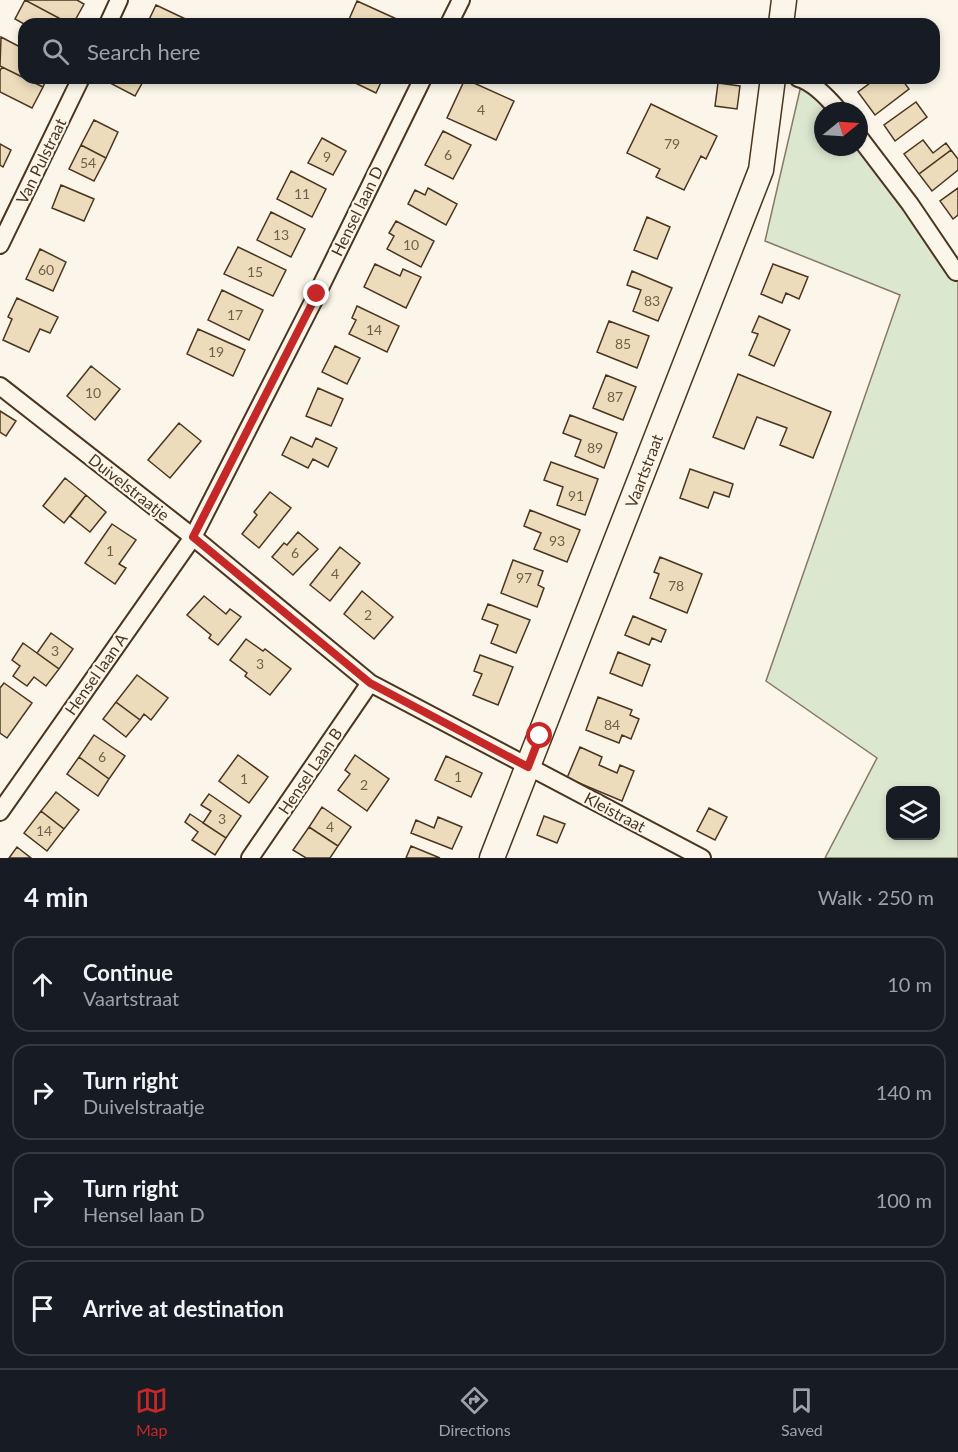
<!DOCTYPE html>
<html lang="en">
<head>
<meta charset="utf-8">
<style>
	body { margin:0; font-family:Lato,sans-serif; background:#20242c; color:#f1f3f6 }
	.controls { position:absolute; right:18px; bottom:18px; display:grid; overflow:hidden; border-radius:12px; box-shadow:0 3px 9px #0003 }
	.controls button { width:54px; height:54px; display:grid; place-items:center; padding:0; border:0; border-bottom:2px solid #363941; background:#171b24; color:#f1f3f6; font:30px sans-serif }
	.compass { position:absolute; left:814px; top:102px; width:54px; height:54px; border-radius:50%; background:#171b24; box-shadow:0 3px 9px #0003; rotate:72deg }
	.stop { position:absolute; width:18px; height:18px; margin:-14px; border:4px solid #c62828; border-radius:50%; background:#fff }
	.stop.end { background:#c62828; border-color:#fff; box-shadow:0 2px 6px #0008 }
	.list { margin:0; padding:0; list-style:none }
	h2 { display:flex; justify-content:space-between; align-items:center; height:78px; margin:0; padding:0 24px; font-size:26px }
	h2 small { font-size:20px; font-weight:400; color:#9ea1a6 }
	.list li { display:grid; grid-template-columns:39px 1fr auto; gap:18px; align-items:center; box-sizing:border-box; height:96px; margin:0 12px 12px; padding:0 12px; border:2px solid #363941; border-radius:18px }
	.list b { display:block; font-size:22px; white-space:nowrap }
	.list p { margin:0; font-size:20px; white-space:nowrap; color:#9ea1a6 }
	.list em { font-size:20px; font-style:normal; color:#9ea1a6 }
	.icon { flex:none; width:33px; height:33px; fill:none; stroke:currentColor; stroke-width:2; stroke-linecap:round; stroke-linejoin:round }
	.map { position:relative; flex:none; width:958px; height:858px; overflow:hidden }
	.search { position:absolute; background:#171b24; box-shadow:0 3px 9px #0003; left:18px; right:18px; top:18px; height:66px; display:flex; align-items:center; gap:15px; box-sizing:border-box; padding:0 21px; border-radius:18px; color:#9ea1a6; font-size:22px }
	.sheet { height:510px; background:#171b24 }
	nav { display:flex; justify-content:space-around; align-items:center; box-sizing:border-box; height:84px; border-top:2px solid #363941; background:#171b24; font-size:16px; color:#9ea1a6 }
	nav a { display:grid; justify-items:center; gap:3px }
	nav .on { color:#c62828 }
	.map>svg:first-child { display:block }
	.green { fill:#dce7d0; stroke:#887966; stroke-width:1.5; fill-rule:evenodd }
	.building { fill:#ecdcbc; stroke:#4a3520; stroke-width:1.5 }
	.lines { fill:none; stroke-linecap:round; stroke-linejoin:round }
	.street-casing { stroke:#4a3520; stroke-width:20 }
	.secondary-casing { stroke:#4a3520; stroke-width:27 }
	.street { stroke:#fbf6e9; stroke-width:16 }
	.secondary { stroke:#fbf6e9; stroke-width:24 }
	.route { stroke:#c62828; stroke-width:8 }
	.labels { text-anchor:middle; stroke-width:4.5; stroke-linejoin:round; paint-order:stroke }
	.number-label { font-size:14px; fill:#725f47 }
	.street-label { font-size:16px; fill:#4a3520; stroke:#fbf6e9 }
</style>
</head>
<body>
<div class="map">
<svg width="958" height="858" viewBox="0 0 958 858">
	<rect width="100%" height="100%" fill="#fbf6e9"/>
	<path class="green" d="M802,81L826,111H823V147H856L958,271V858H825L877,758L766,681L900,295L765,241ZM890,790H936V836H890Z"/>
	<path class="building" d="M25,0H77L84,4L73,24H70Z
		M25,0L70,24H24L15,19Z
		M357,1L401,21L400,24H347Z
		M156,5L196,24H147Z
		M1,37L24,49V78L0,66Z
		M2,67L43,87L32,108L0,92V71Z
		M25,78H47L43,87Z
		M113,78H145L135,96L110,83Z
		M345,78H383L376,93Z
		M877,78H901L909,89L875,115L858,92Z
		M465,79L514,101L496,140L447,118Z
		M718,83L740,86L737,109L715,106Z
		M916,102L927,117L895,141L884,125Z
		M651,104L717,136L706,159L701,156L684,190L656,177L660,169L627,153Z
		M94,120L118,132L106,158L81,145Z
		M443,131L471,145L453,179L425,165Z
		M322,138L346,151L333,175L308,163Z
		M923,140L933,153L946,143L951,150L919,174L904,154Z
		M0,144L11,150L3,167L0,165Z
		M81,145L106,158L94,181L69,169Z
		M951,150L958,159V170L932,191L919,174Z
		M291,171L326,189L312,217L277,199Z
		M61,185L94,199L84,221L52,208Z
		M428,188L457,204L446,225L408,204L415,190L425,195Z
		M958,188V215L953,219L940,201Z
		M271,212L305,229L291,257L257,240Z
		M647,217L670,227L657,259L634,250Z
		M396,221L434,241L421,267L387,249L394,236L389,233Z
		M238,247L286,270L273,296L224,274Z
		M40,249L66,262L53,291L26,279Z
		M375,264L400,276L403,269L421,277L406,308L364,287Z
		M773,264L808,277L799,299L786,293L782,303L761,294Z
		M632,271L672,288L658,321L633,311L641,290L627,285Z
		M222,290L263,310L249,340L208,320Z
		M17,298L58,317L50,333L40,329L29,352L3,340L12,319L8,317Z
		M357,306L399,326L387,352L349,334L356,320L352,318Z
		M759,316L790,330L774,366L749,355L758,334L752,332Z
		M609,321L649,336L637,368L597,352Z
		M198,329L245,350L233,376L187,354Z
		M335,346L360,358L347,384L322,372Z
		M91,366L120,389L95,420L67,396Z
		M738,374L831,412L813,458L780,445L787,428L757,417L744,449L713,437Z
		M606,375L636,387L623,420L593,408Z
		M318,388L343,399L331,426L306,416Z
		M0,411L16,421L6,436L0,432Z
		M570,415L617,433L604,468L575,456L581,440L563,433Z
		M179,423L201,441L170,478L148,460Z
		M291,437L312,447L316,438L337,448L328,467L313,459L308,468L282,455Z
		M551,462L598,479L585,515L557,505L563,487L544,480Z
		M690,469L733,484L729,497L714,492L708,508L680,498Z
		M65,478L86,495L64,523L43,506Z
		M270,492L291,508L259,548L242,534L257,515L254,512Z
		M86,495L106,512L90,532L70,516Z
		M530,510L580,530L567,562L534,549L541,533L524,526Z
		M112,524L136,540L119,564L126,568L115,584L85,563Z
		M298,532L318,549L293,575L272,557L284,543L287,545Z
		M340,547L360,563L330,601L310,585Z
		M660,557L702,574L687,613L650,598L659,574L654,572Z
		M513,560L543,571L538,585L544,588L537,607L501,593Z
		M362,591L393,617L374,639L344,614Z
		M204,596L226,614L230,609L241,617L218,645L209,638L211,635L187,615Z
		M488,604L530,620L516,653L491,643L498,625L482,619Z
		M633,616L666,630L661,642L652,638L649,645L625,635Z
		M51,633L73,649L59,669L37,653Z
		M246,639L263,651L265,649L291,669L270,695L245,676L247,673L230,660Z
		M23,643L59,669L46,686L34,677L27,686L13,676L20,666L12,660Z
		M618,652L650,665L642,686L610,673Z
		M480,655L513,667L498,705L473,695L482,674L474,671Z
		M137,675L168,698L151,720L144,714L140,720L116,702Z
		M4,683L32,703L7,738L0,733V688Z
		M598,697L632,710L630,715L639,719L631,739L622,735L619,743L586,730Z
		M116,702L140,720L126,737L103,719Z
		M94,735L125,756L109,779L79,757Z
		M580,747L602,757L599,765L617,773L620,765L634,771L622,801L567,778Z
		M238,755L268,777L249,803L219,781Z
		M355,755L389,779L367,811L338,790L350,774L345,770Z
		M446,756L482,773L471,797L435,780Z
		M79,757L109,779L98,796L67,774Z
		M56,792L79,810L64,829L41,811Z
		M209,794L241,816L226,838L203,823L211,811L201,805Z
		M322,807L351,827L338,846L309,827Z
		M709,808L727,817L715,840L697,831Z
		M41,811L64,829L47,851L24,833Z
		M190,814L226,838L215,855L192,840L198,832L185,822Z
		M544,816L565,824L557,843L537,835Z
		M438,817L462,827L452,849L411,833L416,820L434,828Z
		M309,827L338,846L330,858H306L293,850Z
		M411,846L440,858H406Z
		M17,847L31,858H9Z"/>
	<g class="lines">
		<g class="street-casing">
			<path id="street" d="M108,24L119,0
				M449,24L461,0
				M798,78C813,82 829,99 839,111
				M859,137L910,204L956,272
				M0,245L81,78
				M0,386L193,537L370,683L702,858
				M0,812L193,537L317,294L423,78
				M250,858L370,683"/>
		</g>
		<g class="secondary-casing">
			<path id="secondary" d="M781,24L784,0
				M492,858L761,170L773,78"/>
		</g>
		<use href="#street" class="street"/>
		<use href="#secondary" class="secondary"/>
	</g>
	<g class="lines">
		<path class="route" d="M317,294L193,537L370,683L528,767L540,736"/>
	</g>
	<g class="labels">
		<g class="number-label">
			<text x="481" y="115">4</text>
			<text x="672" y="149">79</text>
			<text x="448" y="160">6</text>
			<text x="327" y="162">9</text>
			<text x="88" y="168">54</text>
			<text x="302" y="199">11</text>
			<text x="281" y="240">13</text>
			<text x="411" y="250">10</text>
			<text x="46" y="275">60</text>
			<text x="255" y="277">15</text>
			<text x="652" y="306">83</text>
			<text x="235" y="320">17</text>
			<text x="374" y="335">14</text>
			<text x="623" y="349">85</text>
			<text x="216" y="357">19</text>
			<text x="93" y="398">10</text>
			<text x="615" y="402">87</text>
			<text x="595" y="453">89</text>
			<text x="576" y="501">91</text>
			<text x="557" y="546">93</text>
			<text x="110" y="556">1</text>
			<text x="295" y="558">6</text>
			<text x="335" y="579">4</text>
			<text x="524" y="583">97</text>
			<text x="676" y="591">78</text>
			<text x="368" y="620">2</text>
			<text x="55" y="656">3</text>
			<text x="260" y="669">3</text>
			<text x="612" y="730">84</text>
			<text x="102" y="762">6</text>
			<text x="458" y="782">1</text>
			<text x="244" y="784">1</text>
			<text x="364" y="790">2</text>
			<text x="222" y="824">3</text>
			<text x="330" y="832">4</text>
			<text x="44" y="836">14</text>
		</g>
		<g class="street-label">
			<text transform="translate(41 161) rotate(-64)" y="6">Van Pulstraat</text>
			<text transform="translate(357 211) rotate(-64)" y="6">Hensel laan D</text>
			<text transform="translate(644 471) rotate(-69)" y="6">Vaartstraat</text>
			<text transform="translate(129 487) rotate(38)" y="6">Duivelstraatje</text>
			<text transform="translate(96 674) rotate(-55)" y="6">Hensel laan A</text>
			<text transform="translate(310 771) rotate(-56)" y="6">Hensel Laan B</text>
			<text transform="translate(615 812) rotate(28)" y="6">Kleistraat</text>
		</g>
	</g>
</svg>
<div class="controls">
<button><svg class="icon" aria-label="layers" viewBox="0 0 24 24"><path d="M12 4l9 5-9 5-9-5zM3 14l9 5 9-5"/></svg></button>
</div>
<svg class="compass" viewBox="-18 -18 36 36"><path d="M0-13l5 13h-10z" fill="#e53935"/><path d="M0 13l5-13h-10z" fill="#9ea1a6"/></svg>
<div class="stop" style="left:540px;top:736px"></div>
<div class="stop end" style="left:317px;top:294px"></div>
<div class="search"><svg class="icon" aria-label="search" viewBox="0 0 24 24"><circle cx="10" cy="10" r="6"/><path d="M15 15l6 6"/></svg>Search here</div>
</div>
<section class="sheet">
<h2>4 min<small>Walk · 250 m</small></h2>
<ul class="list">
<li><svg class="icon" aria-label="ahead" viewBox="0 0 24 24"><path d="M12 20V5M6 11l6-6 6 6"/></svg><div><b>Continue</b><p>Vaartstraat</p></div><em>10 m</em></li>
<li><svg class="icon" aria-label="right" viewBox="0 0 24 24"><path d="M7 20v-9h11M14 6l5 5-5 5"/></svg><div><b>Turn right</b><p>Duivelstraatje</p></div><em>140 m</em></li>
<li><svg class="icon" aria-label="right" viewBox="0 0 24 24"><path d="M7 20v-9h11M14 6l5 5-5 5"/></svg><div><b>Turn right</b><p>Hensel laan D</p></div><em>100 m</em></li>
<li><svg class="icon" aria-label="arrive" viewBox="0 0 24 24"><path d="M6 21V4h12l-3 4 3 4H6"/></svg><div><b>Arrive at destination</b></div></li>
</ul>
</section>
<nav>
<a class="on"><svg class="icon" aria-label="map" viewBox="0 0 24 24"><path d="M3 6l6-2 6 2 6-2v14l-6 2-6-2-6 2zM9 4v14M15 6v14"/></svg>Map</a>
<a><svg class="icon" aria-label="directions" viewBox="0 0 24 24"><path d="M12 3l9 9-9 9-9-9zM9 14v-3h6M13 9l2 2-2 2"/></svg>Directions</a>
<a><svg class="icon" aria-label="saved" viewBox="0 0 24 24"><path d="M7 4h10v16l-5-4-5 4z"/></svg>Saved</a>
</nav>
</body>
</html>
